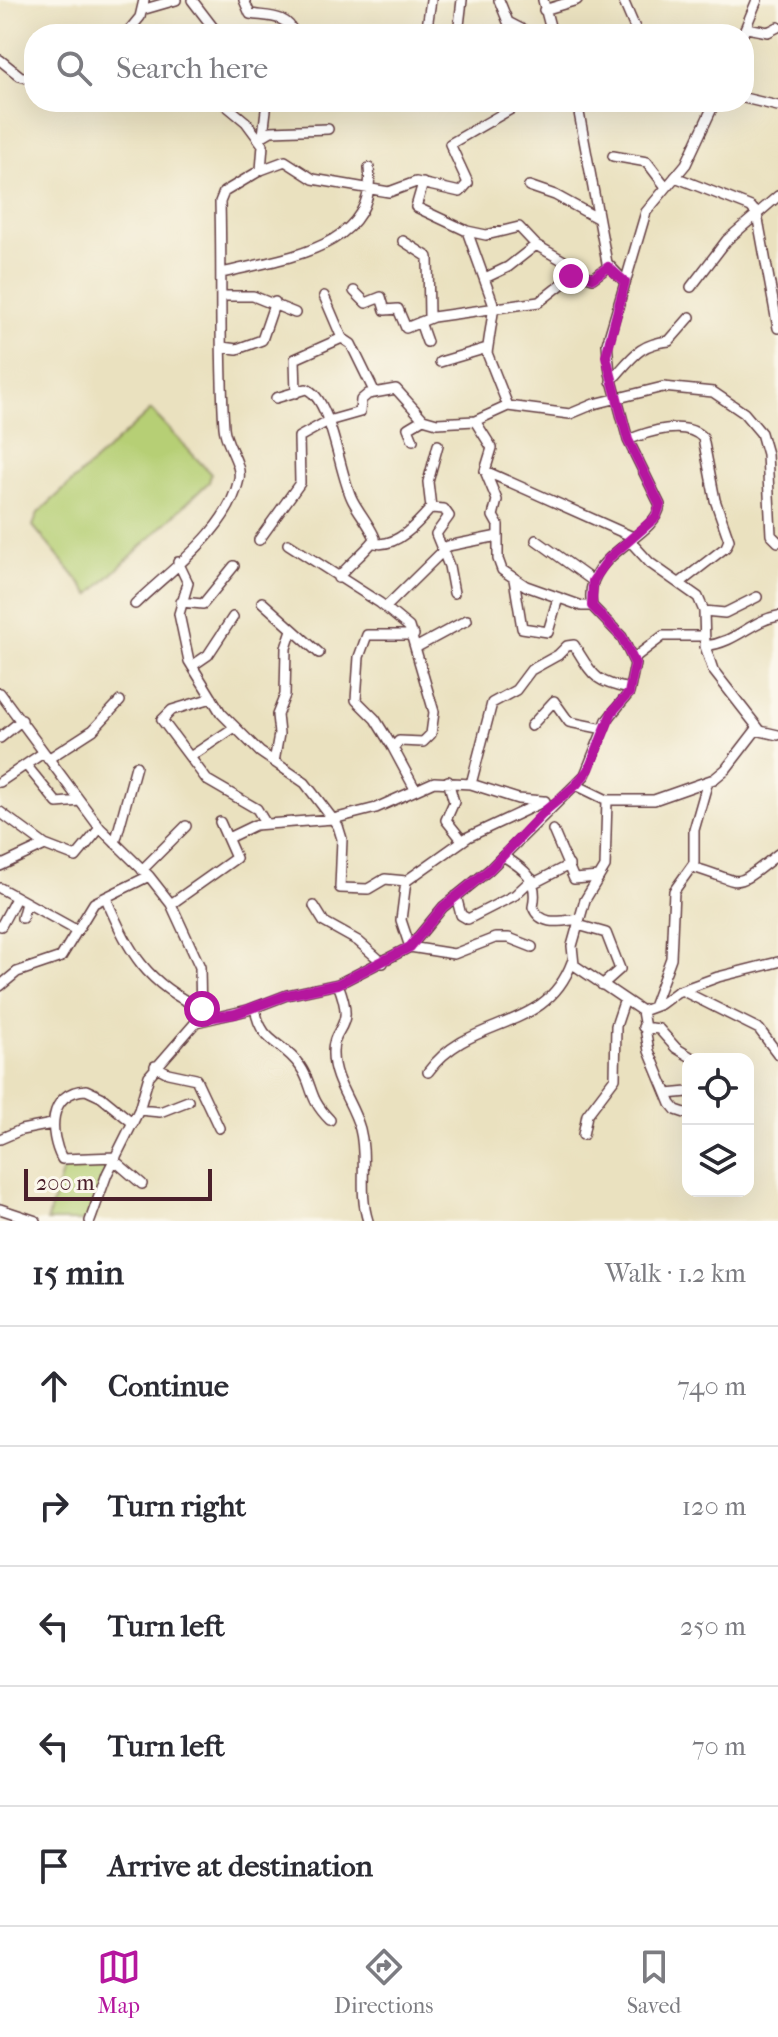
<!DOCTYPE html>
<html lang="en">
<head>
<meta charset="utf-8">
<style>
	body { margin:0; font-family:"IM FELL French Canon",serif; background:#f7f7f7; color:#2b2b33 }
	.controls { position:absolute; right:24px; bottom:24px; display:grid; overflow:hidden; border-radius:16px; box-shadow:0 8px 32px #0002 }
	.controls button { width:72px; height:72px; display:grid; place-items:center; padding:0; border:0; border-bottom:2px solid #e1e1e2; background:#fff; color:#2b2b33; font:40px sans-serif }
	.scale { position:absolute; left:24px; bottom:20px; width:188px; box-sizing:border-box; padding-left:8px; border:4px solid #4a1f2b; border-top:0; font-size:22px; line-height:28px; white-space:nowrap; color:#4a1f2b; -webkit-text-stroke:6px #fbf7ec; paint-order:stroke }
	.stop { position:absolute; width:24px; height:24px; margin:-18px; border:6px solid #b5179e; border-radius:50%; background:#fff }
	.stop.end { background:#b5179e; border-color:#fff; box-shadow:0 2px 8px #0008 }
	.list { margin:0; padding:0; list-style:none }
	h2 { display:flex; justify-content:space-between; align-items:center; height:104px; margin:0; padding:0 32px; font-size:34px }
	h2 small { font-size:26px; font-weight:400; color:#7c7c81 }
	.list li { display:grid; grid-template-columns:52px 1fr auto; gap:24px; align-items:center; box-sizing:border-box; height:120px; padding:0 32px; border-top:2px solid #e1e1e2 }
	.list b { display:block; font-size:30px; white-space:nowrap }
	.list em { font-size:26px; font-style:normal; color:#7c7c81 }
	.icon { flex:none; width:44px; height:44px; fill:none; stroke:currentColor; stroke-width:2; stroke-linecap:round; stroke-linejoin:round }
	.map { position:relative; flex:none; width:778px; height:1221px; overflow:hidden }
	.search { position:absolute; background:#fff; box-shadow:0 8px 32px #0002; left:24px; right:24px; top:24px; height:88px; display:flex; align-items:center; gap:20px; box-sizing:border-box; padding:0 28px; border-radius:32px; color:#7c7c81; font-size:30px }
	.sheet { height:704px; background:#fff }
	nav { display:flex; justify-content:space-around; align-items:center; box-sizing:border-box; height:112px; border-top:2px solid #e1e1e2; background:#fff; font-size:22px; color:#7c7c81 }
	nav a { display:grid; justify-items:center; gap:4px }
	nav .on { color:#b5179e }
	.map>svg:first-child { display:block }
	.green { fill:#b6cf74; stroke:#807750; stroke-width:2 }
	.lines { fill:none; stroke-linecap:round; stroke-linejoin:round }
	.minor-casing { stroke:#623c41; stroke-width:12 }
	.minor { stroke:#fff; stroke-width:9 }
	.route { stroke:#b5179e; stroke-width:10 }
</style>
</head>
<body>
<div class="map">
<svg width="778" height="1221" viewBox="0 0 778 1221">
	<rect width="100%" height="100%" fill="#fbf7ec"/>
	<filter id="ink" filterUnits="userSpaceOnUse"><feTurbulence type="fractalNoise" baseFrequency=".0125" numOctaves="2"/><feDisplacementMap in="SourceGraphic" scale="16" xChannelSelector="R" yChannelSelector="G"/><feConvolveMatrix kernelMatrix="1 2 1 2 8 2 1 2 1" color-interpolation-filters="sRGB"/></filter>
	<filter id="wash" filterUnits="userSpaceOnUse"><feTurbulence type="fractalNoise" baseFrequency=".006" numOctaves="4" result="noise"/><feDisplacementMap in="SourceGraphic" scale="32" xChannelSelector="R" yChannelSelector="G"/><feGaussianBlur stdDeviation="1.8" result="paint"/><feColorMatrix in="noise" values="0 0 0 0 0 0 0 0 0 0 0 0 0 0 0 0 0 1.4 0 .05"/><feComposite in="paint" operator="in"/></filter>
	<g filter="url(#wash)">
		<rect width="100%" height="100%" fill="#eae1bf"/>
		<path class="green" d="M151,410L211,474L209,482L90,595L33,526L38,513Z
			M111,1162L87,1221H47L65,1163Z"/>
	</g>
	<g filter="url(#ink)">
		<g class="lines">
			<g class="minor-casing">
				<path id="minor" d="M192,0L218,34
					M244,0L250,14C267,17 288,14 294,34
					M499,0L508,22L531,34
					M543,0L552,34
					M623,0L635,28
					M145,9L176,0
					M544,10L577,0
					M747,28L768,32L778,27
					M126,34L140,17L144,0
					M426,34L431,0
					M458,34L462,0
					M743,34L757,0
					M0,60L20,76L34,80
					M744,98L778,106
					M222,102L246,122L263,145L261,170
					M577,102L607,263L625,282
					M263,135L267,102
					M259,138L271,131L328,129
					M613,156L647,162L666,187
					M675,177L751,207L757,214
					M423,183L416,207L467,231L486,235L519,227L536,245L571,265L576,273L593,278L608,267
					M529,186L555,195L597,218
					M757,214L778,328
					M467,231L494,306L487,353L508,406
					M403,241L428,257L429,318
					M222,273C281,258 378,250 369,168
					M485,278L508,267L536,245
					M691,287L727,240L778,196
					M354,291L366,303L381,297L385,310L398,309L406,328L433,317L539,302L576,273
					M222,296H253L295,313
					M324,296L342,338
					M420,322L427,342
					M222,347L237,349L262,340L275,302
					M440,362L487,348
					M611,381C632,358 638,344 669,341L690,317
					M296,393L295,359L342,338L351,344L375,393
					M276,398L306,389C332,398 339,476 353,501C360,514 369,524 375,538C373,545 346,567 338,578
					M475,421L492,448L485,471L633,537
					M413,440L408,428L423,419
					M628,440C647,432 686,419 703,438L715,500L729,540L726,547L681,582
					M485,471L497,500L493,516L498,525V559L502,570L526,586L582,606H592
					M431,508L444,509L449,516L436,534L449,566L454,593
					M259,540L300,483L299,437L328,421L360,412L361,400L368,394L396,389L423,419L437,423L475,421L508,406L570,414L594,404L663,387L713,392L744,413L761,433L767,454L771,535L778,542
					M536,540L593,581
					M629,540L650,563L698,597L704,611L705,646L713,670L759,729
					M375,543C396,548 418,523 431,508L428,482L438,445
					M288,544L380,603L409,627L434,712L431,734L423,742L399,741L393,748L415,789
					M178,562L188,583L179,614L189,661L221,713L260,752L305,783L338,826L342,839L340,888L368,889L385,879L406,881
					M514,579L522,628L548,632L558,598
					M181,602L203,604L234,566
					M262,602L319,653
					M135,604C171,569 228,531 239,479C242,463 225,444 224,427C219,353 222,277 220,202L224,192L261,170L285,161L313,179L389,192L416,182L460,192L468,183L450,144L523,102
					M386,607L448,546L498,536
					M704,611L725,613L757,597
					M705,646C738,642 750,621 778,616
					M417,647L467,620
					M634,658L663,636H704
					M192,666L208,655L233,617
					M0,693L100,828L149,876L171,904L200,967L201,1019
					M212,698L172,710L162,720L207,780L257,809L266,824
					M531,726L554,701L569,722L604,729
					M0,738L22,720
					M393,748L375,719L356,700L359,657L367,635H414
					M190,757L235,727
					M48,759L93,730L120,701
					M274,762L279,734L277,715L285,695L286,648L292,630
					M26,765L57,803L80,801
					M448,781L454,802L446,820L462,840
					M0,782L43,753
					M471,784L492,703L516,690L531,670L558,655L567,646L574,645C593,675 593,682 630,689
					M576,785L607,800H654L714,779L726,769L756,730L778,735
					M607,800L605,867L585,900L572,946L574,965L642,1011L661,1004L677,992L718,977L778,962
					M0,812L45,845L76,857L100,828
					M553,830L574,879L599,877
					M228,838L255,825L333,819L376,808L434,782L471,784L518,799L543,801
					M115,843L136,766
					M503,856C525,869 539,879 533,907C541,927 561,921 579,919
					M0,866L45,845
					M692,867C746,882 729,893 778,854
					M142,870L186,826
					M534,883L569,865
					M0,888L76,930
					M456,896L461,915L468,919L515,895L532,879
					M106,898C128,952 147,984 202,1009
					M171,904L236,858L220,822
					M314,906L324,922L358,941L383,963
					M22,918L26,903
					M578,925L606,933L620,969L602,985
					M1,926L16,898
					M532,947L509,938H495L454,954L410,947L401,920L406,881L468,837L545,801
					M338,984C357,1032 332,1023 333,1054C333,1081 353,1103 360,1129C368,1159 358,1190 368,1221
					M0,986L17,972L61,957L94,903L149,876
					M683,991L759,1029L778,1054
					M653,1007L671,958L674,891L694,863V830L708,781
					M255,1008C261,1045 282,1040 300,1066C314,1086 307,1097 330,1120
					M642,1011L649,1051L671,1104L676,1110L688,1114
					M643,1027L659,1029L676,1048L694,1059
					M155,1066L168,1073L196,1079L219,1128
					M428,1072C471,1013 545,1035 572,962
					M667,1094L688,1092
					M139,1110L160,1112L188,1101
					M583,1135L587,1115L615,1078L616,1026L624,1002
					M0,1139L21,1130L52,1124
					M116,1157L62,1159C49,1134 47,1092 86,1090L101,1097L133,1123
					M114,1160L142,1184
					M0,1209L36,1221
					M90,1221L107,1174L139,1110L149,1076L196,1022L248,1010L287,995L338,984L410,947L443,907L489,870L585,775L607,720L629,693L635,664L622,637L592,606C581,553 655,540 660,505L628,440L610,373L607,344L646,212L686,164L715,102"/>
			</g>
			<use href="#minor" class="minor"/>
		</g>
	</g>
	<g class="lines" filter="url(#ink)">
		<path class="route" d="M202,1009L201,1019L235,1014L287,995L338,984L410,947L443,907L489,870L546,810L576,785L589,769L612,712L629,693L635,664L622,637L592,606L593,581L609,558L656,517L660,505L628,440L606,356L625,282L608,267L593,278L581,273L571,276"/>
	</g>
</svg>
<div class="controls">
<button><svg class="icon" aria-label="locate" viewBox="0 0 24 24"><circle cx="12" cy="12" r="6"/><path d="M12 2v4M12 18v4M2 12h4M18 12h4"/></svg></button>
<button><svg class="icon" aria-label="layers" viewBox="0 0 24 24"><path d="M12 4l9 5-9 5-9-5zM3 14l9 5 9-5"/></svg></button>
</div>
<div class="scale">200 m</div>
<div class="stop" style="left:202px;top:1009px"></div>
<div class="stop end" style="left:571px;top:276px"></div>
<div class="search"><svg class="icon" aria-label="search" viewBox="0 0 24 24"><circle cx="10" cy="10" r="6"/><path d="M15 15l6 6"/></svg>Search here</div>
</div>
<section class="sheet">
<h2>15 min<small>Walk · 1.2 km</small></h2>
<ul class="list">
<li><svg class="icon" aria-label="ahead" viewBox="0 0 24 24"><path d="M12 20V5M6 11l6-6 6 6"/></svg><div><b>Continue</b></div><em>740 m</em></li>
<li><svg class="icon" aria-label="right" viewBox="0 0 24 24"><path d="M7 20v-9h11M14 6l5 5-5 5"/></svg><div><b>Turn right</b></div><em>120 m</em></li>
<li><svg class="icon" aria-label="left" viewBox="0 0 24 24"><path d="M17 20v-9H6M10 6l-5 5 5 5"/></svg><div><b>Turn left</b></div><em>250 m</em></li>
<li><svg class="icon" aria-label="left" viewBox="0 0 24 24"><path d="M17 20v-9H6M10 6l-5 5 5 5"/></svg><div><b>Turn left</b></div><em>70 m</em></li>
<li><svg class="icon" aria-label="arrive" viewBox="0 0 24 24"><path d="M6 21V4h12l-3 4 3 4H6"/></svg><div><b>Arrive at destination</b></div></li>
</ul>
</section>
<nav>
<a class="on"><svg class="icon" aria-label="map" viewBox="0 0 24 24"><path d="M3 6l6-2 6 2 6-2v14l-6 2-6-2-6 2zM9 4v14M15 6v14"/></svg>Map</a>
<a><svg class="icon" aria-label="directions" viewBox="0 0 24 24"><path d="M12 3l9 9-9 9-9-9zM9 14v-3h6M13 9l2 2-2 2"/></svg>Directions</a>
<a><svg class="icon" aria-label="saved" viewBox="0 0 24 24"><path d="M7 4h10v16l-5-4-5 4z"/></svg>Saved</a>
</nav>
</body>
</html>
